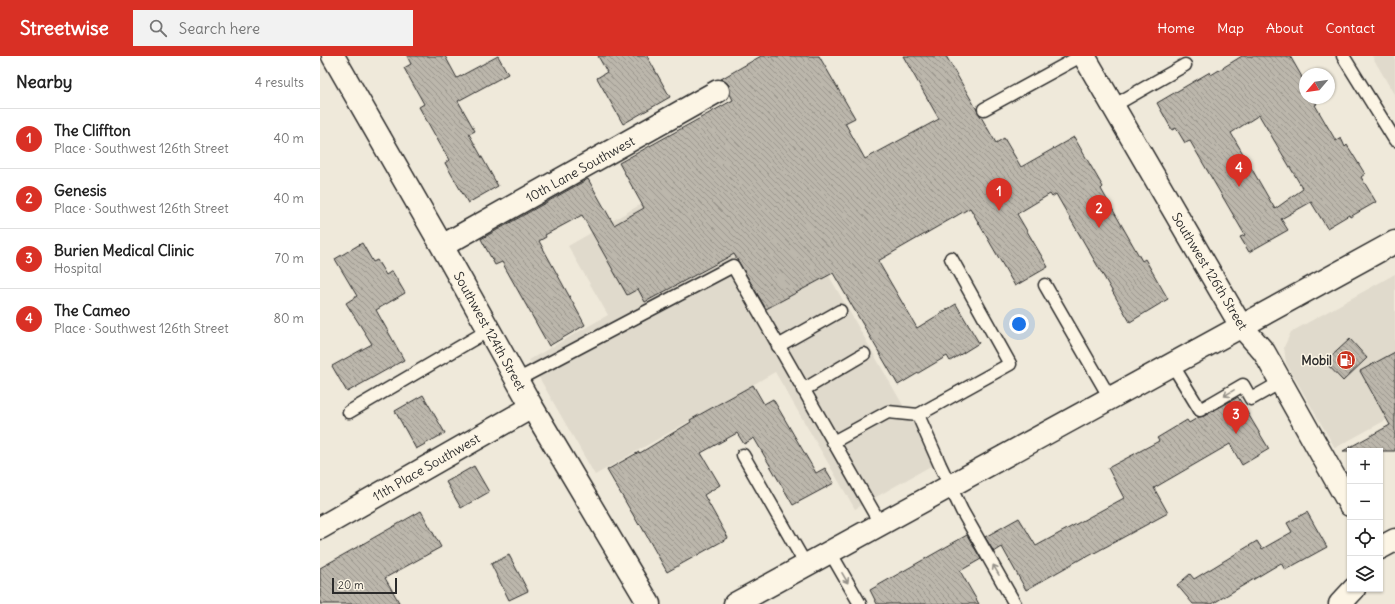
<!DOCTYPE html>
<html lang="en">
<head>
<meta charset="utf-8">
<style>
	body { margin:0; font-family:Delius,sans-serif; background:#f2f2f2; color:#222 }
	.controls { position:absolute; right:12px; bottom:12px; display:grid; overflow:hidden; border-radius:0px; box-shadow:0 1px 3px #0004 }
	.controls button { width:36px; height:36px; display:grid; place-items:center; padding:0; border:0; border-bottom:1px solid #e0e0e0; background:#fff; color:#222; font:20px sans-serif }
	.compass { position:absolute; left:979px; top:12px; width:36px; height:36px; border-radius:50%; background:#fff; box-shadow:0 1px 3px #0004; rotate:241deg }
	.scale { position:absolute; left:12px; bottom:10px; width:65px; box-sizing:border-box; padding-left:4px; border:2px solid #2b2b2b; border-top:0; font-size:11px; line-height:14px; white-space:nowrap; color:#2b2b2b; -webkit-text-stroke:3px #fcf5e5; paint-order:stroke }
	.you { position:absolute; left:699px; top:268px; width:14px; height:14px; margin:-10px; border:3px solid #fff; border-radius:50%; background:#1a73e8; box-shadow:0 0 0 6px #1a73e833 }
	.badge { display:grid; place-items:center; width:26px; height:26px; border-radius:50%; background:#d93025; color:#fff; font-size:13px; font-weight:700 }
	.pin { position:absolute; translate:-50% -33px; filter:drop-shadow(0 1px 2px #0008) }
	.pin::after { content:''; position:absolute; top:21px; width:14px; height:12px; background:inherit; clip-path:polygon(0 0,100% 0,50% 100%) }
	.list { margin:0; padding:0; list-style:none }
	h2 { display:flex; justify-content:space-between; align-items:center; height:52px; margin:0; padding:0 16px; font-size:17px }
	h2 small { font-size:13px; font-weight:400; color:#767676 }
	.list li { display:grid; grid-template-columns:26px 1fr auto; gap:12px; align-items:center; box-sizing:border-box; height:60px; padding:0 16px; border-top:1px solid #e0e0e0 }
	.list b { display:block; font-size:15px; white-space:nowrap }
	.list p { margin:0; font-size:13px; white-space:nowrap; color:#767676 }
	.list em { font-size:13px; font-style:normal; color:#767676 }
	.icon { flex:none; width:22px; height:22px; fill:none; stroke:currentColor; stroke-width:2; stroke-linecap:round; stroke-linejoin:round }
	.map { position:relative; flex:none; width:1075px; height:548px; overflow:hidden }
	header { display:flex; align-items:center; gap:24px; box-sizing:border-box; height:56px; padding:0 20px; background:#d93025; color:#fff }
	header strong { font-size:19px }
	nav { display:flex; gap:22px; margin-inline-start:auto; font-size:14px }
	.search { width:280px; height:36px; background:#f2f2f2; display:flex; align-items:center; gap:10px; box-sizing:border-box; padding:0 14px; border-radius:0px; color:#767676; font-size:15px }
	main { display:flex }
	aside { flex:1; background:#fff }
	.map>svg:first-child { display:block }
	.built { fill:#e0dacc }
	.building { fill:url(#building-back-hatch); stroke:#2b2b2b; fill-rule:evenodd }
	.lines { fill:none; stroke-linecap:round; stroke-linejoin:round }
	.service-casing { stroke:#2b2b2b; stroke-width:15 }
	.minor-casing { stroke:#2b2b2b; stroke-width:25 }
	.secondary-casing { stroke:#2b2b2b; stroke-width:25 }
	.service { stroke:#fcf5e5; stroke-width:12 }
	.minor { stroke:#fcf5e5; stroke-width:22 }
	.secondary { stroke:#fcf5e5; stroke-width:22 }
	.oneway { stroke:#949088 }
	.labels { text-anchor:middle; stroke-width:3; stroke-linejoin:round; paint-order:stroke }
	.street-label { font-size:13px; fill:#2b2b2b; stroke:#fcf5e5 }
	.poi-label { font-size:13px; font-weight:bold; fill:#2b2b2b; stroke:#fcf5e5; text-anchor:end }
</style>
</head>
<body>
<header>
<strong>Streetwise</strong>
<div class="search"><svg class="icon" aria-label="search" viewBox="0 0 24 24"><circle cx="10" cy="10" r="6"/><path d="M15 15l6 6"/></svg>Search here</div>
<nav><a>Home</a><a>Map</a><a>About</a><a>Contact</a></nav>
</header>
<main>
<aside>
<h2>Nearby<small>4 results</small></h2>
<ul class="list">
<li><span class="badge">1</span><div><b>The Cliffton</b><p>Place · Southwest 126th Street</p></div><em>40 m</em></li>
<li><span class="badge">2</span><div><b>Genesis</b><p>Place · Southwest 126th Street</p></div><em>40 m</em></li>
<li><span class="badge">3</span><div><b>Burien Medical Clinic</b><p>Hospital</p></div><em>70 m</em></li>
<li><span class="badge">4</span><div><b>The Cameo</b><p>Place · Southwest 126th Street</p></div><em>80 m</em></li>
</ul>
</aside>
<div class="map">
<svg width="1075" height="548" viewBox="0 0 1075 548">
	<defs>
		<pattern id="building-back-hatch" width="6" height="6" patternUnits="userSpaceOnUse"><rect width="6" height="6" fill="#bcb7ac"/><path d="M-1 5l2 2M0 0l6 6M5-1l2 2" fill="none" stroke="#99958c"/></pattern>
	</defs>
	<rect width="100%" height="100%" fill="#efe9da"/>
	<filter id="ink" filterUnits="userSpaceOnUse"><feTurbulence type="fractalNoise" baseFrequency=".025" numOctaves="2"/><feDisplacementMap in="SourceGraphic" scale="8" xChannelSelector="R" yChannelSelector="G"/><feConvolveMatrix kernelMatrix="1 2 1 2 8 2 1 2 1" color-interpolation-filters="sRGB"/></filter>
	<g filter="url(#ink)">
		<path class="built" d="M1052,0H1075V40Z
			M432,85L616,407L535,453L455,316L275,419L209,304L288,259L248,190Z
			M1075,218V359L1015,392L966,307L964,291L971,276Z"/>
		<path class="building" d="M87,0H125L137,22L178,0L188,18L138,45L155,75L149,78L178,130L148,147L125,107L129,104L99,51L104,48L84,12L91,8Z
			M278,0H327L350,41L303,68L277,22L287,16Z
			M441,0H499L535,62L525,67L545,103L619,63L583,0H626L676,87L684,82L701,111L754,81L783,131L781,133L822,205L825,203L848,243L810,266L736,138L732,141L730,138L697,158L728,211L695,230L650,152L558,205L597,272L636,248L659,287L630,305L627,300L578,329L513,217L446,253L414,198L325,246L318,233L307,239L262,159L225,179L226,181L219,185L265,269L229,290L182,206L175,209L161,183L268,123L294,169L324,152L299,107L413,44L410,38V35L409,29L401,23Z
			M922,0H970L982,21H981L985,28V42H993L997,48L995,49L1016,85L1021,82L1025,91L1027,89L1045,118L1041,121L1056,146L1030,161L1029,159L1007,172L991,146L961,163L968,174L929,196L920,181L925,179L870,85L865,87L856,72L852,74L837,47L890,16L891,19ZM939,59L983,133L955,153L911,77Z
			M42,187L53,206L57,204L66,219L72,215L85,237L56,254L84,304L27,336L12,310L52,288L26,247L37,240L15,203Z
			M1030,283L1047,302L1023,325L1005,306Z
			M1075,296V395H1023L1070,369L1040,315Z
			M433,329L444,348L453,343L496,417L505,412L514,427L473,449L434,382L424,388L417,377L381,397L400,429L384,439L408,482L347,516L320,468L319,469L287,414L319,396L320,397L371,366L370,364Z
			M103,339L125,377L96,393L75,355Z
			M918,341L949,393L922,409L910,388L834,432L848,457L767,501L766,500L706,534L682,491L674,496L665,481L699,462L716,490L804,442L788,412L839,385L837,382L867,364L869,367L879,361L884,360Z
			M154,410L169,436L141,452L126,426Z
			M101,455L121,491L65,522L80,548H0V512Z
			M987,456L1007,491L965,514L961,507L892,548H873L857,529L870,518L874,523L937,485L942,493L972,476L967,467Z
			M647,479L661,503L640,515L659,548H557L550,534Z
			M189,499L208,535L189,544L171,508Z"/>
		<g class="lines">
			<g class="service-casing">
				<path id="service" d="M1023,0L1075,84
					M793,50L865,9
					M664,53L761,0
					M725,229L790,342
					M458,290L520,255
					M852,308L880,354L923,329L931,343L961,326
					M197,324L413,210L561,469
					M483,334L544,298
					M29,356L169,274
					M598,359L620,409L642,455L695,548
					M513,386L568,356L598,359L690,308L631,202
					M423,399L486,509
					M510,496L540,548"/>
			</g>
			<g class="minor-casing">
				<path id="minor" d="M13,0L122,190L212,351L329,548
					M764,0L921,270L944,296L1030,449
					M122,190L398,35
					M0,472L212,351
					M1060,492L1075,484
					M1020,548L1034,533"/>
			</g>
			<g class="secondary-casing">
				<path id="secondary" d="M415,548L1075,186"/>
			</g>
			<use href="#service" class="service"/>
			<use href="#minor" class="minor"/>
			<use href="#secondary" class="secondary"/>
		</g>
		<defs><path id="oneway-shaft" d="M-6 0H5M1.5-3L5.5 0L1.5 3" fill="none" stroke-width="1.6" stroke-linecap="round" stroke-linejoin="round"/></defs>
		<g class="oneway">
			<use href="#oneway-shaft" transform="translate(909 337) rotate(149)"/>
			<use href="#oneway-shaft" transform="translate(676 514) rotate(-120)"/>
			<use href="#oneway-shaft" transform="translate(525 522) rotate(60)"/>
		</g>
	</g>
	<defs>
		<g id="fuel-disc" transform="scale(1)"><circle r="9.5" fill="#c8321e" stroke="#fcf5e5"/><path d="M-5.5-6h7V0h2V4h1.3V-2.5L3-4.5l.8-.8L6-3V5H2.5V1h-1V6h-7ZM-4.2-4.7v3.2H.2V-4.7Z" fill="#fff"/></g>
	</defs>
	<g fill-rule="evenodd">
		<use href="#fuel-disc" x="1026" y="304"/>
	</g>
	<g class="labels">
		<g class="street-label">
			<text transform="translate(260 113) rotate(-29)" y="5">10th Lane Southwest</text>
			<text transform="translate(890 215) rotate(59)" y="5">Southwest 126th Street</text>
			<text transform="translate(170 275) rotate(61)" y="5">Southwest 124th Street</text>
			<text transform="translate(106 411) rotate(-30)" y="5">11th Place Southwest</text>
		</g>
		<g class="poi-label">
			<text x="1012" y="309">Mobil</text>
		</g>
	</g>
</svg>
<div class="controls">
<button>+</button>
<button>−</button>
<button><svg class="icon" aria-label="locate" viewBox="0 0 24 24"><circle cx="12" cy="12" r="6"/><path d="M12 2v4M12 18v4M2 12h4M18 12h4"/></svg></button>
<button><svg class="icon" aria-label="layers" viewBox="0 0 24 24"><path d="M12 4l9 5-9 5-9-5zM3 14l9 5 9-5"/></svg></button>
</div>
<svg class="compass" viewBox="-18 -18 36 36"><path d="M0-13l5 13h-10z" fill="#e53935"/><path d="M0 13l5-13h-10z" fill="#767676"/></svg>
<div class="scale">20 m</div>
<div class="you"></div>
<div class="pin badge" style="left:679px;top:155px">1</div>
<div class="pin badge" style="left:779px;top:172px">2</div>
<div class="pin badge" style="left:916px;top:378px">3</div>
<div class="pin badge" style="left:919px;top:131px">4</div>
</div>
</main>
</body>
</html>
